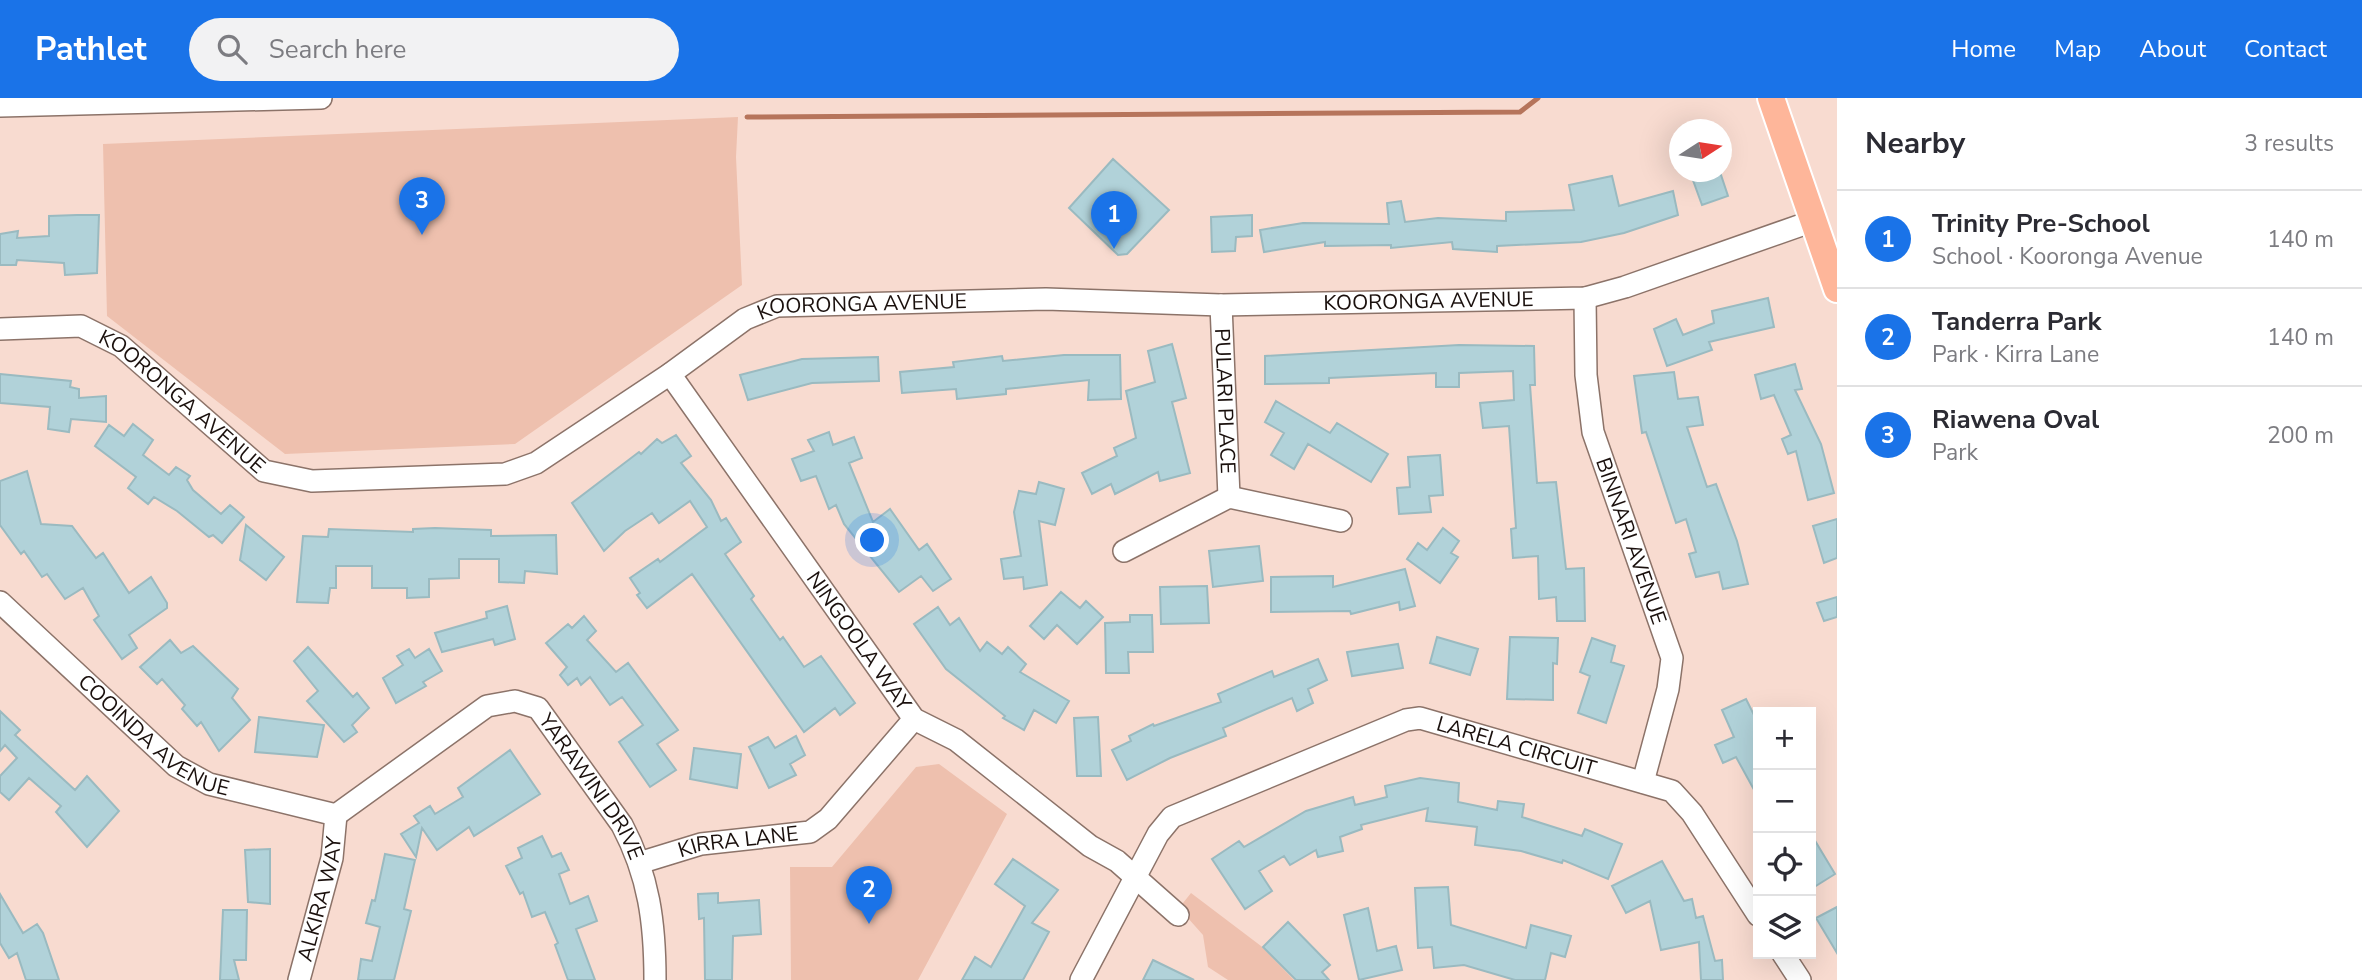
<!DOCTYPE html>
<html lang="en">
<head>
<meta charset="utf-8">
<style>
	body { margin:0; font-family:"Nunito Sans",sans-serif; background:#f2f2f3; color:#2b2b33 }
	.controls { position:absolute; right:21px; bottom:21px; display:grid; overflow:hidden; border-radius:0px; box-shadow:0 7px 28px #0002 }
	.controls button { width:63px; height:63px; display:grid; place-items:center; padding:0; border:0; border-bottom:2px solid #e1e1e2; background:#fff; color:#2b2b33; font:35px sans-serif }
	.compass { position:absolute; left:1669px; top:21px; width:63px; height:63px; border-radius:50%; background:#fff; box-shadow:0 7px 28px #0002; rotate:78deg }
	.you { position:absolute; left:873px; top:443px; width:24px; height:24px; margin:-18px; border:5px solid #fff; border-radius:50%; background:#1a73e8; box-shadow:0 0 0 10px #1a73e833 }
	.badge { display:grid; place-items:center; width:46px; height:46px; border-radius:50%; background:#1a73e8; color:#fff; font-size:23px; font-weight:700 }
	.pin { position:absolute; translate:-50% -58px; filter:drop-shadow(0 2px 4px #0008) }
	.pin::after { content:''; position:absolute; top:37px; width:24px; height:21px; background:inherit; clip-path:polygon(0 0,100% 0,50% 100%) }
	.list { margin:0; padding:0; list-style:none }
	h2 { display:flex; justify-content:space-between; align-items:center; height:91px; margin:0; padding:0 28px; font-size:30px }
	h2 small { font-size:23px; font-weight:400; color:#7c7c81 }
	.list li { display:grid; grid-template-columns:46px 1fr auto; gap:21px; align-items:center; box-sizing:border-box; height:98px; padding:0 28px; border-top:2px solid #e1e1e2 }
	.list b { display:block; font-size:26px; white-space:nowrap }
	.list p { margin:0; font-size:23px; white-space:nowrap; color:#7c7c81 }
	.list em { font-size:23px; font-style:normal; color:#7c7c81 }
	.icon { flex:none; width:38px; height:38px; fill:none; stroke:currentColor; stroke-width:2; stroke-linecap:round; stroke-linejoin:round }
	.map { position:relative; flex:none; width:1837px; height:882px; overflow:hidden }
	header { display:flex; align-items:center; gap:42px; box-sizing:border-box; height:98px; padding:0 35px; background:#1a73e8; color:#fff }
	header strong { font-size:33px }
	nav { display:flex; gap:38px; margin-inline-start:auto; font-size:24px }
	.search { width:490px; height:63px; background:#f2f2f3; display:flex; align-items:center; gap:18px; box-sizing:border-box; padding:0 24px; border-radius:38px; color:#7c7c81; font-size:26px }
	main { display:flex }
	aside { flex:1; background:#fff }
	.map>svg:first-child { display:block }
	.green { fill:#eec0ae }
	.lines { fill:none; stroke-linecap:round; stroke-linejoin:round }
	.stream { stroke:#b6745b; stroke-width:5 }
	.building { fill:#b1d2d9; stroke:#9abac0; stroke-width:2 }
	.minor-casing { stroke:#8c7369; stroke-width:24 }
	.major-casing { stroke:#fff; stroke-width:30 }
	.minor { stroke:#fff; stroke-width:21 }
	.major { stroke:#feb69a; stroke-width:26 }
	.labels { text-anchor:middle; stroke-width:5; stroke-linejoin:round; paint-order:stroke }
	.street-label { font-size:21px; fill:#1a100d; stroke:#fdebe4 }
</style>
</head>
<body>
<header>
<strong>Pathlet</strong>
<div class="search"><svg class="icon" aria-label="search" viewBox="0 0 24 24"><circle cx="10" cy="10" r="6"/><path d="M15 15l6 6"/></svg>Search here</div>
<nav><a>Home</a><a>Map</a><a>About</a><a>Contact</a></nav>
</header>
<main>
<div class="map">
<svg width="1837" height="882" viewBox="0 0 1837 882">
	<rect width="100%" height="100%" fill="#f8dbd0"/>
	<path class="green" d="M738,19L736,59L742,187L515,346L285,356L107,218L103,46Z
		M939,666L1007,716L918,882H791L790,769H832L916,669Z
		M1191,795L1261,848L1294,882H1228L1208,869L1203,837L1179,810Z"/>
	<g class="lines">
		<path class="stream" d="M747,19L1520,14L1538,0"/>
	</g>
	<path class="building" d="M1113,61L1169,112L1127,156L1118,157L1069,110Z
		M1690,74H1720L1728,98L1702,107Z
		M1612,78L1619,108L1673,93L1678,117L1624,135L1581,144L1497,148V154L1453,151L1452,144L1391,150V147L1325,148V144L1264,154L1260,132L1303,125L1389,126L1387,105L1401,103L1405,124L1438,120L1506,123V114L1574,112L1569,87Z
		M77,117H99L97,175L65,177L64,165L17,162L16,167H0V136L18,133L17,140L49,138V118Z
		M1252,117V138L1236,139L1235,153L1212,154L1211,119Z
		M1768,200L1774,229L1709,244L1712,252L1667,268L1654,231L1676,221L1683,237L1714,225L1712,213Z
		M1172,246L1186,300L1172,304L1190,375L1160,383L1158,374L1115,396L1111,386L1092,396L1082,375L1117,358L1114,350L1136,340L1126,293L1155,284L1148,253Z
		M1459,247L1534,248L1535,287H1530L1537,385L1556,384L1566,471L1584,470L1585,523H1557L1556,499L1539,501L1538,458L1513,460L1511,431L1516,430L1509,328L1483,330L1480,305L1514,302L1513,273L1459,275V289H1436V275L1329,280V285L1265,286V258Z
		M1064,257H1120L1121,301L1088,302L1089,282L1006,291V296L957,301L956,291L902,295L900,274L954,269L953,264L1002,258L1003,263Z
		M878,259L879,283L812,285L748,302L740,277L802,261Z
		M1795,266L1802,291L1795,292L1821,346L1834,395L1808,402L1796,353L1788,356L1782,341L1791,337L1774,297L1761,301L1755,277Z
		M1674,274L1678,301L1698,299L1703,327L1687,329L1707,389L1716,386L1737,443L1748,486L1723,491L1719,474L1696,479L1689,456L1696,454L1686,421L1676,425L1646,334L1642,335L1634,278Z
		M0,276L71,283L70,289L79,291V300L106,298V324L71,321L69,334L48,331L50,309L0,305Z
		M1276,303L1330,335L1337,325L1388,356L1371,384L1308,346L1294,371L1271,357L1284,335L1265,324Z
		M133,326L153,342L143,357L169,377L176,369L190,378L187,382L193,392L221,416L230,407L244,419L222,445L213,437L209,439L177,413L154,399L148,406L128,390L136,379L95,348L109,327L124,338Z
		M829,334L833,347L854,339L862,360L849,365L873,424L890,411L919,452L927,446L951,481L933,493L921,478L899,494L844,426L836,407L829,411L816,378L801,383L792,361L814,353L808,342Z
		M676,337L691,358L681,365L711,402L721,423L726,420L741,444L725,456L754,498L751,501L780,542L783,539L804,569L821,558L855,605L840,617L835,610L804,634L692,476L647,510L637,497L640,495L630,480L658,461L660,464L707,429L690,403L659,425L652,415L625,433L604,453L572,405L639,354L641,356L657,341L662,345Z
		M1440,357L1443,397L1429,398L1431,414L1399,416L1397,390L1410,389L1408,359Z
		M27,373L41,426L72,428L96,460L103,455L129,495L151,479L167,505V510L129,537L137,550L122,561L94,522L99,518L83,490L65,501L47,476L42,479L24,453L21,456L0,427V383Z
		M1039,384L1064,391L1055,427L1039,423L1047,487L1024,491L1023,479L1004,481L1001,461L1021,458L1014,414L1019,393L1036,396Z
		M1837,421V460L1824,465L1813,428Z
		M246,427L284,459L266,482L240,462Z
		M435,430L491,432V438L556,437L557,476L525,473L524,485L499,484V461H459V480L429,481V499L407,500V490H372V468H336V490H330L328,505L297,504L303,438L328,439L329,431L413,434V431Z
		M1443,430L1459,443L1451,455L1458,459L1440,485L1407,461L1418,445L1427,452Z
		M1259,448L1263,483L1213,489L1209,453Z
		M1405,471L1415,508L1400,512L1399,504L1351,516L1350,513L1271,514V479L1333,478V489Z
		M1207,488L1209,525L1161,526L1160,489Z
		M1061,494L1080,510L1086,503L1103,519L1077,546L1057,527L1044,541L1030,528Z
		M1837,499V519L1824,523L1817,505Z
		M507,508L515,541L495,547L493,541L442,554L435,535L487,520L486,514Z
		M938,509L950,527L959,520L980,553L987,544L1002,556L1008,549L1026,566L1020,574L1069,603L1056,625L1034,612L1024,632L1003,620L1005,618L946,571L914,526Z
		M1130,517H1152L1153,554H1128L1129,575H1106L1105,525L1130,524Z
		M584,518L596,533L587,542L616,574L628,565L678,632L657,646L676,672L650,689L619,644L643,627L622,599L610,607L590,579L581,587L577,580L568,587L560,577L567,569L546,545L568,526L572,530Z
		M1437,539L1478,551L1470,577L1430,565Z
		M1510,539L1558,540L1557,566L1553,565V602L1507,601Z
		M1592,540L1615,548L1611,564L1624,568L1606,625L1578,615L1590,578L1580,574Z
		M170,542L181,555L193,548L238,591L232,600L250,622L219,653L201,624L197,628L182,611L185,607L162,581L157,586L140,569Z
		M1398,546L1403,570L1352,578L1347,554Z
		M308,549L353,599L357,595L369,610L352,627L357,634L344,644L307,603L318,593L294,563Z
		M409,551L415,560L429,551L442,573L423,584L426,588L396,605L383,580L403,567L397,558Z
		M1318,561L1327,582L1308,591L1313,605L1297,613L1292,600L1223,630L1226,638L1170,660L1127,682L1112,652L1131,643L1129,638L1153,626L1154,628L1221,604L1218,596L1272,573L1274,579Z
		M1746,601L1758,625V699L1736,659L1723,665L1715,647L1734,639L1722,612Z
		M0,613L20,632L15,637L75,692L87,678L119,713L87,749L56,714L61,708L29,680L9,702L0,694V678L17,660L5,647L0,653Z
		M259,619L324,627L317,659L255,654Z
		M1098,619L1101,678H1077L1074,620Z
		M796,638L805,657L790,666L796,677L769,690L749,649L768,639L775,650Z
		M694,650L741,656L737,690L690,681Z
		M510,652L540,696L474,738L469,729L437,752L422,730L416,759L401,736L419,725L414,718L430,708L435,716L463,699L458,690Z
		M1420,680L1459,685L1458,704L1497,712L1498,703L1524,706L1522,719L1582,738L1585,731L1622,746L1608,781L1563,762L1562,765L1521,753L1475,747L1477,729L1426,723L1428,710L1361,727L1362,731L1340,739L1343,753L1318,759L1316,752L1290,767L1284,758L1259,773L1272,793L1245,811L1212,761L1239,743L1244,749L1306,713L1353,699L1355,707L1387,699L1385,688Z
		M1811,736L1835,776L1811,791Z
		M542,738L552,759L561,755L569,772L559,776L570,806L588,798L597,823L576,831L595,882H568L555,847L558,845L545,814L532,819L523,794L520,796L506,768L522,760L518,750Z
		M270,751V806L248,804L245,752Z
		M385,756L415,762L404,811L411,813L394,882H358L361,861L372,863L380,829L366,825L372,802L375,803Z
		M1013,761L1058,792L1032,825L1049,834L1023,882H962L975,859L991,869L1025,808L995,786Z
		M1662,763L1684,803L1692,801L1696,820L1703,818L1715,863L1722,862L1723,882H1701L1699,844L1661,852L1650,803L1626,815L1612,788Z
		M1448,789L1451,827L1526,850L1531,827L1571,838L1565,859L1551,855L1545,882H1515L1464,867L1434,870L1432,849L1418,850L1415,790Z
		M718,795V805L759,802L761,836L733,838L732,882H705L704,820L699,821L698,796Z
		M0,796L23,835L37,826L43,835L59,882H26L17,855L9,860L0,845Z
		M1837,809V855L1816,820Z
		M1368,810L1377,853L1396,848L1402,872L1359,882L1344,817Z
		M223,812H247L246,862H234L239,882H220Z
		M1288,824L1330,867L1322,874L1329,882H1296L1263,849Z
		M1153,862L1194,882H1143Z"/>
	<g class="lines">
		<g class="minor-casing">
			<g id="minor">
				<path d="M0,8L321,0"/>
				<path id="s1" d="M1585,200L1586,277L1593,334L1672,560L1668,591L1643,684"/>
				<path id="s2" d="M1221,207L1229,399"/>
				<path id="s3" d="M0,231L81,228L121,248L264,373L312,383L505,376L536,365L670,276L745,221L777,208L1046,201L1221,207L1585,200L1625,189L1813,123"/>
				<path id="s4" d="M670,276L914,621L956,642L1090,748L1117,763L1178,817"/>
				<path d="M1124,453L1229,399L1341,423"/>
				<path id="s5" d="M0,504L176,668L209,686L336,717"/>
				<path id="s6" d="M336,717L487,608L515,603L538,610L622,727C649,778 655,825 655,882"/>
				<path id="s7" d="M639,765L701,746L810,734L828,721L914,621"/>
				<path d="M1783,856L1800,882"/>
				<path id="s8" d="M299,882L332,760L336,717"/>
				<path id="s9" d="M1081,882L1158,736L1172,719L1406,622L1420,620L1672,693L1692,715L1758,817"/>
			</g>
		</g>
		<g class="major-casing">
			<path id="major" d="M1771,0L1837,191"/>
		</g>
		<use href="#minor" class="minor"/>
		<use href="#major" class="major"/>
	</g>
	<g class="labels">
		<g class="street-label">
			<text dy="7" stroke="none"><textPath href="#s3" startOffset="1531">KOORONGA AVENUE</textPath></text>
			<text dy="7" stroke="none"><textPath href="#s3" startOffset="964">KOORONGA AVENUE</textPath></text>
			<text dy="7" stroke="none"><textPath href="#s2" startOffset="96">PULARI PLACE</textPath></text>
			<text dy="7" stroke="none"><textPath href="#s3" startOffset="208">KOORONGA AVENUE</textPath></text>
			<text dy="7" stroke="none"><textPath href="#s1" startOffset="250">BINNARI AVENUE</textPath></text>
			<text dy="7" stroke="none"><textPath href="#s4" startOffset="327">NINGOOLA WAY</textPath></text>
			<text dy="7" stroke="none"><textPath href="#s5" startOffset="205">COOINDA AVENUE</textPath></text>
			<text dy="7" stroke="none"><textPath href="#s9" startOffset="555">LARELA CIRCUIT</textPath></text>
			<text dy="7" stroke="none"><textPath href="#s6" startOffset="334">YARAWINI DRIVE</textPath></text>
			<text dy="7" stroke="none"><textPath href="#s7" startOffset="102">KIRRA LANE</textPath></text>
			<text dy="7" stroke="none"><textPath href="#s8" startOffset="84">ALKIRA WAY</textPath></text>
		</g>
	</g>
</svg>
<div class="controls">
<button>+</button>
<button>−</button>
<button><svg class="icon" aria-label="locate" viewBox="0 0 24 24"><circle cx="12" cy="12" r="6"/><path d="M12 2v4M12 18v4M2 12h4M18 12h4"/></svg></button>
<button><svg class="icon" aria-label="layers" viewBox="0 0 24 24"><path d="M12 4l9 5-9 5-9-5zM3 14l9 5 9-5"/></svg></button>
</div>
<svg class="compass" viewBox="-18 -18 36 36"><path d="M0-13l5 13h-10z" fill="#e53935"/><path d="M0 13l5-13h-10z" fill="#7c7c81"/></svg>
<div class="you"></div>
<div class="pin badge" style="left:1114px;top:151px">1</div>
<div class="pin badge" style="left:869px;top:826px">2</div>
<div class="pin badge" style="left:422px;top:137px">3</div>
</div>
<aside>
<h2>Nearby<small>3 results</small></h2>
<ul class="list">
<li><span class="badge">1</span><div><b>Trinity Pre-School</b><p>School · Kooronga Avenue</p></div><em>140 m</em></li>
<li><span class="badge">2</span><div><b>Tanderra Park</b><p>Park · Kirra Lane</p></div><em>140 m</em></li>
<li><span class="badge">3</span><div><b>Riawena Oval</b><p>Park</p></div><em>200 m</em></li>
</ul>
</aside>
</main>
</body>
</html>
